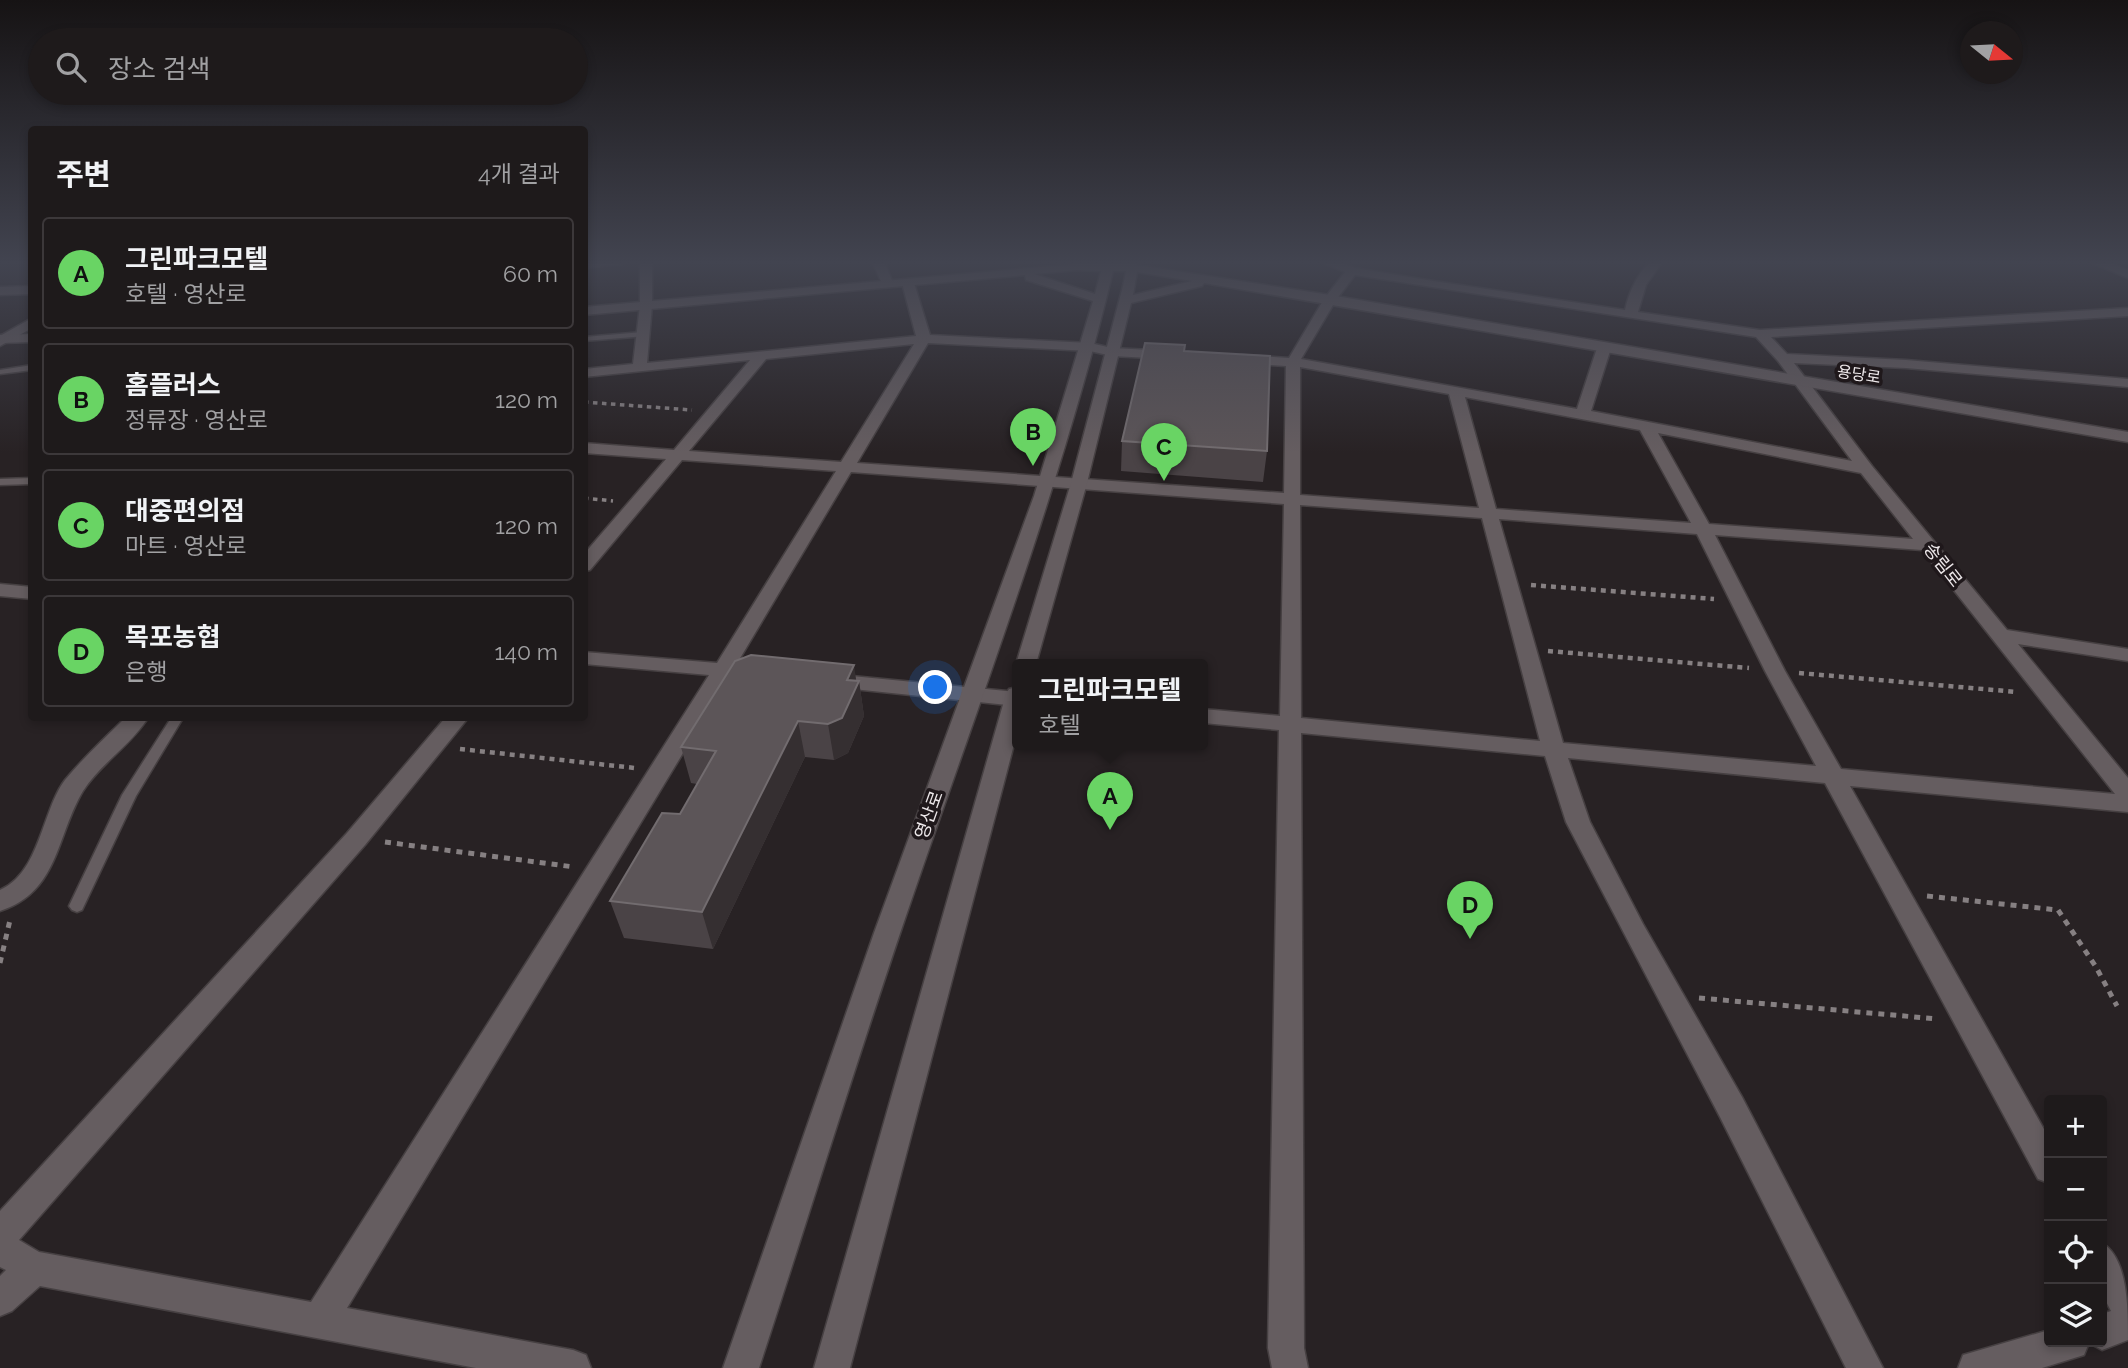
<!DOCTYPE html>
<html lang="ko">
<head>
<meta charset="utf-8">
<style>
	body { margin:0; font-family:Raleway,"Noto Sans KR",sans-serif; background:#262324; color:#f1f3f6 }
	.controls { position:absolute; right:21px; bottom:21px; display:grid; overflow:hidden; border-radius:7px; box-shadow:0 4px 10px #0003 }
	.controls button { width:63px; height:63px; display:grid; place-items:center; padding:0; border:0; border-bottom:2px solid #3c383a; background:#1e1a1b; color:#f1f3f6; font:35px sans-serif }
	.compass { position:absolute; left:1960px; top:21px; width:63px; height:63px; border-radius:50%; background:#1e1a1b; box-shadow:0 4px 10px #0003; rotate:108deg }
	.you { position:absolute; left:936px; top:688px; width:24px; height:24px; margin:-18px; border:5px solid #fff; border-radius:50%; background:#1a73e8; box-shadow:0 0 0 10px #1a73e833 }
	.badge { display:grid; place-items:center; width:46px; height:46px; border-radius:50%; background:#69d464; color:#111; font-size:23px; font-weight:700 }
	.pin { position:absolute; translate:-50% -58px; filter:drop-shadow(0 2px 4px #0008) }
	.pin::after { content:''; position:absolute; top:37px; width:24px; height:21px; background:inherit; clip-path:polygon(0 0,100% 0,50% 100%) }
	.popup { position:absolute; left:1012px; top:659px; width:196px; height:91px; box-sizing:border-box; display:grid; place-content:center; border-radius:7px; background:#1e1a1b; filter:drop-shadow(0 2px 5px #0005); font-size:23px; white-space:nowrap; color:#a1a1a3 }
	.popup b { font-size:26px; color:#f1f3f6 }
	.popup::after { content:''; position:absolute; left:50%; top:100%; margin-left:-14px; border:14px solid transparent; border-top-color:#1e1a1b }
	.list { margin:0; padding:0; list-style:none }
	h2 { display:flex; justify-content:space-between; align-items:center; height:91px; margin:0; padding:0 28px; font-size:30px }
	h2 small { font-size:23px; font-weight:400; color:#a1a1a3 }
	.list li { display:grid; grid-template-columns:46px 1fr auto; gap:21px; align-items:center; box-sizing:border-box; height:112px; margin:0 14px 14px; padding:0 14px; border:2px solid #3c383a; border-radius:7px }
	.list b { display:block; font-size:26px; white-space:nowrap }
	.list p { margin:0; font-size:23px; white-space:nowrap; color:#a1a1a3 }
	.list em { font-size:23px; font-style:normal; color:#a1a1a3 }
	.icon { flex:none; width:38px; height:38px; fill:none; stroke:currentColor; stroke-width:2; stroke-linecap:round; stroke-linejoin:round }
	.map { position:relative; flex:none; width:2128px; height:1368px; overflow:hidden }
	.search { position:absolute; background:#1e1a1b; box-shadow:0 4px 10px #0003; left:28px; top:28px; width:560px; height:77px; display:flex; align-items:center; gap:18px; box-sizing:border-box; padding:0 24px; border-radius:38px; color:#a1a1a3; font-size:26px }
	.panel { position:absolute; background:#1e1a1b; box-shadow:0 4px 10px #0003; left:28px; top:126px; width:560px; height:595px; border-radius:7px }
	.map>svg:first-child { display:block }
	.lines { fill:none; stroke-linecap:round; stroke-linejoin:round }
	.service-casing { stroke:#464042; stroke-width:3 }
	.minor-casing { stroke:#464042; stroke-width:3 }
	.tertiary-casing { stroke:#464042; stroke-width:3 }
	.path-far2 { stroke:#868082; stroke-width:3.5; stroke-dasharray:4.5 4.5; stroke-linecap:butt }
	.path-far1 { stroke:#868082; stroke-width:4.5; stroke-dasharray:5 5; stroke-linecap:butt }
	.path { stroke:#868082; stroke-width:5; stroke-dasharray:6 6; stroke-linecap:butt }
	.service { fill:#655d60; fill-rule:evenodd }
	.minor { fill:#655d60; fill-rule:evenodd }
	.tertiary { fill:#655d60; fill-rule:evenodd }
	.wall { fill:#4a4346 }
	.shaded-wall { fill:#352f31 }
	.building { fill:#5c5558; stroke:#726c6f; stroke-width:2 }
	.labels { text-anchor:middle; stroke-width:7; stroke-linejoin:round; paint-order:stroke }
	.far-street-label { font-size:16px; fill:#ede8ea; stroke:#1f181b }
	.street-label { font-size:18px; fill:#ede8ea; stroke:#1f181b }
</style>
</head>
<body>
<div class="map">
<svg width="2128" height="1368" viewBox="0 0 2128 1368">
	<rect width="100%" height="100%" fill="#282224"/>
	<g class="lines">
		<g class="service-casing">
			<path id="service" d="M643,332H646V336L584,341V337Z
				M32,365V370L0,374V370Z
				M32,478V484L0,485V479Z
				M171,718H183L136,796L82,910L77,912L72,910L69,906L122,795Z"/>
		</g>
		<g class="minor-casing">
			<path id="minor" d="M584,261H628L622,264L584,268Z
				M640,261H652V305L647,363L916,336L902,283L908,279L914,283L930,335L1090,343L1112,348L1170,351L1177,355L1170,359L1112,356L1090,351L928,343L857,463L1284,493L1286,366L1241,363L1234,359L1241,355L1289,358L1324,299L1345,272L1319,261H1337L1355,268L1427,280L1625,310C1629,292 1637,274 1651,261H1663L1646,285L1638,312L1760,330L2128,308V316L1771,337L1787,354L1906,360L2128,379V387L1906,368L1794,363L1872,466L2007,630L2128,649V661L2018,644L2128,778V812L1850,786L2049,1138V1183L2038,1179L1825,783L1568,758L1590,822L1643,924L1742,1097L1883,1368H1846L1720,1117L1566,822L1545,756L1301,733L1304,1348L1308,1368H1272L1268,1348L1279,730L1203,723V709L1280,716L1284,504L851,472L736,665L743,671L740,676L729,677L347,1308L573,1350L586,1355L591,1368H476L40,1286L12,1311L0,1316V1276L6,1270L0,1267V1211L347,833L445,718H468L365,845L19,1240L39,1252L311,1302L709,675L584,664V652L717,663L836,471L682,460L590,570L584,571V554L666,459L584,453V443L674,450L750,360L584,377V369L633,364L640,305ZM1355,275L1756,337L1778,361L1852,461L1591,411L1611,348L1604,344L1597,348L1577,409L1301,359L1336,300ZM914,344L841,462L689,451L766,359ZM1300,367L1449,394L1479,508L1300,495ZM1465,397L1640,430L1691,523L1496,509ZM1658,433L1861,473L1913,539L1709,524ZM1300,505L1482,518L1540,741L1301,718ZM1499,519L1697,534L1765,671L1816,766L1563,743ZM1715,535L1922,550L2115,794L1841,769L1785,671Z
				M872,261H884L893,283L891,286H883Z
				M2088,261H2105L2128,270V278Z
				M32,286V294L0,295V287Z
				M32,318V328L0,346V336Z
				M0,584L32,587V599L0,596Z
				M831,674L1017,692V706L824,686L821,681L824,676Z
				M125,718H148C131,745 100,764 83,791C56,836 59,892 0,911V890C40,873 42,810 65,780C83,758 105,738 125,718Z
				M2102,1243C2128,1258 2128,1308 2128,1340L2102,1350L2089,1343L2084,1355L2042,1368H1958L1963,1355L2049,1330V1342H2102V1314L2111,1311L2102,1294Z"/>
		</g>
		<g class="tertiary-casing">
			<path id="tertiary" d="M1098,261L1125,264L1123,261H1135L1137,265L1330,295L2128,432V442L1204,283L1202,286L1131,303L1087,483L1036,664H1017V666L1016,664L1071,483L1123,286L1126,271H1113C1064,475 990,673 921,872C864,1036 813,1203 759,1368H723L874,933L1034,496L1093,301L1026,280L1025,275L584,315V307L1077,264H1100ZM1077,270L1101,271L1095,294L1034,274ZM1137,272L1192,281L1133,295Z
				M32,334V342L0,343V335Z
				M1017,687V733L850,1368H814L1006,694L1009,689Z"/>
		</g>
		<path class="path-far2" d="M584,402L692,410
			M584,498L613,501"/>
		<path class="path-far1" d="M1531,585L1714,599
			M1548,651L1749,668
			M1799,673L2017,692
			M460,749L635,768"/>
		<path class="path" d="M385,842L574,867
			M1927,896L2058,910L2096,967L2117,1006
			M0,963L10,920
			M1699,998L1938,1019"/>
		<use href="#service" class="service"/>
		<use href="#minor" class="minor"/>
		<use href="#tertiary" class="tertiary"/>
	</g>
	<path class="wall" d="M1184,351L1267,451L1263,482L1121,471L1122,441Z
		M857,681H859L864,716L848,753L834,760L805,757L713,949L624,938L610,901L680,814L697,784L691,783L681,747Z"/>
	<path class="shaded-wall" d="M854,665L857,686L859,681L864,716L848,753L834,760L828,724Z
		M798,721L805,757L713,949L702,912Z"/>
	<path class="building" d="M1145,343L1185,345L1184,351L1270,356L1267,451L1122,441Z
		M751,655L854,665L847,680L859,681L842,718L828,724L798,721L702,912L610,901L662,813L680,814L716,751L681,747L735,661Z"/>
	<linearGradient id="sky" x2="0" y2="1"><stop stop-color="#161314"/><stop offset="0.58" stop-color="#424450"/><stop offset="1" stop-color="#424450" stop-opacity="0"/></linearGradient>
	<rect width="2128" height="453" fill="url(#sky)"/>
	<g class="labels">
		<g class="far-street-label">
			<text transform="translate(1859 374) rotate(9)" y="6">용당로</text>
		</g>
		<g class="street-label">
			<text transform="translate(1943 565) rotate(52)" y="6">송림로</text>
			<text transform="translate(929 815) rotate(-70)" y="6">영산로</text>
		</g>
	</g>
</svg>
<div class="controls">
<button>+</button>
<button>−</button>
<button><svg class="icon" aria-label="locate" viewBox="0 0 24 24"><circle cx="12" cy="12" r="6"/><path d="M12 2v4M12 18v4M2 12h4M18 12h4"/></svg></button>
<button><svg class="icon" aria-label="layers" viewBox="0 0 24 24"><path d="M12 4l9 5-9 5-9-5zM3 14l9 5 9-5"/></svg></button>
</div>
<svg class="compass" viewBox="-18 -18 36 36"><path d="M0-13l5 13h-10z" fill="#e53935"/><path d="M0 13l5-13h-10z" fill="#a1a1a3"/></svg>
<div class="you"></div>
<div class="pin badge" style="left:1110px;top:830px">A</div>
<div class="popup"><b>그린파크모텔</b>호텔</div>
<div class="pin badge" style="left:1033px;top:466px">B</div>
<div class="pin badge" style="left:1164px;top:481px">C</div>
<div class="pin badge" style="left:1470px;top:939px">D</div>
<div class="search"><svg class="icon" aria-label="search" viewBox="0 0 24 24"><circle cx="10" cy="10" r="6"/><path d="M15 15l6 6"/></svg>장소 검색</div>
<section class="panel">
<h2>주변<small>4개 결과</small></h2>
<ul class="list">
<li><span class="badge">A</span><div><b>그린파크모텔</b><p>호텔 · 영산로</p></div><em>60 m</em></li>
<li><span class="badge">B</span><div><b>홈플러스</b><p>정류장 · 영산로</p></div><em>120 m</em></li>
<li><span class="badge">C</span><div><b>대중편의점</b><p>마트 · 영산로</p></div><em>120 m</em></li>
<li><span class="badge">D</span><div><b>목포농협</b><p>은행</p></div><em>140 m</em></li>
</ul>
</section>
</div>
</body>
</html>
